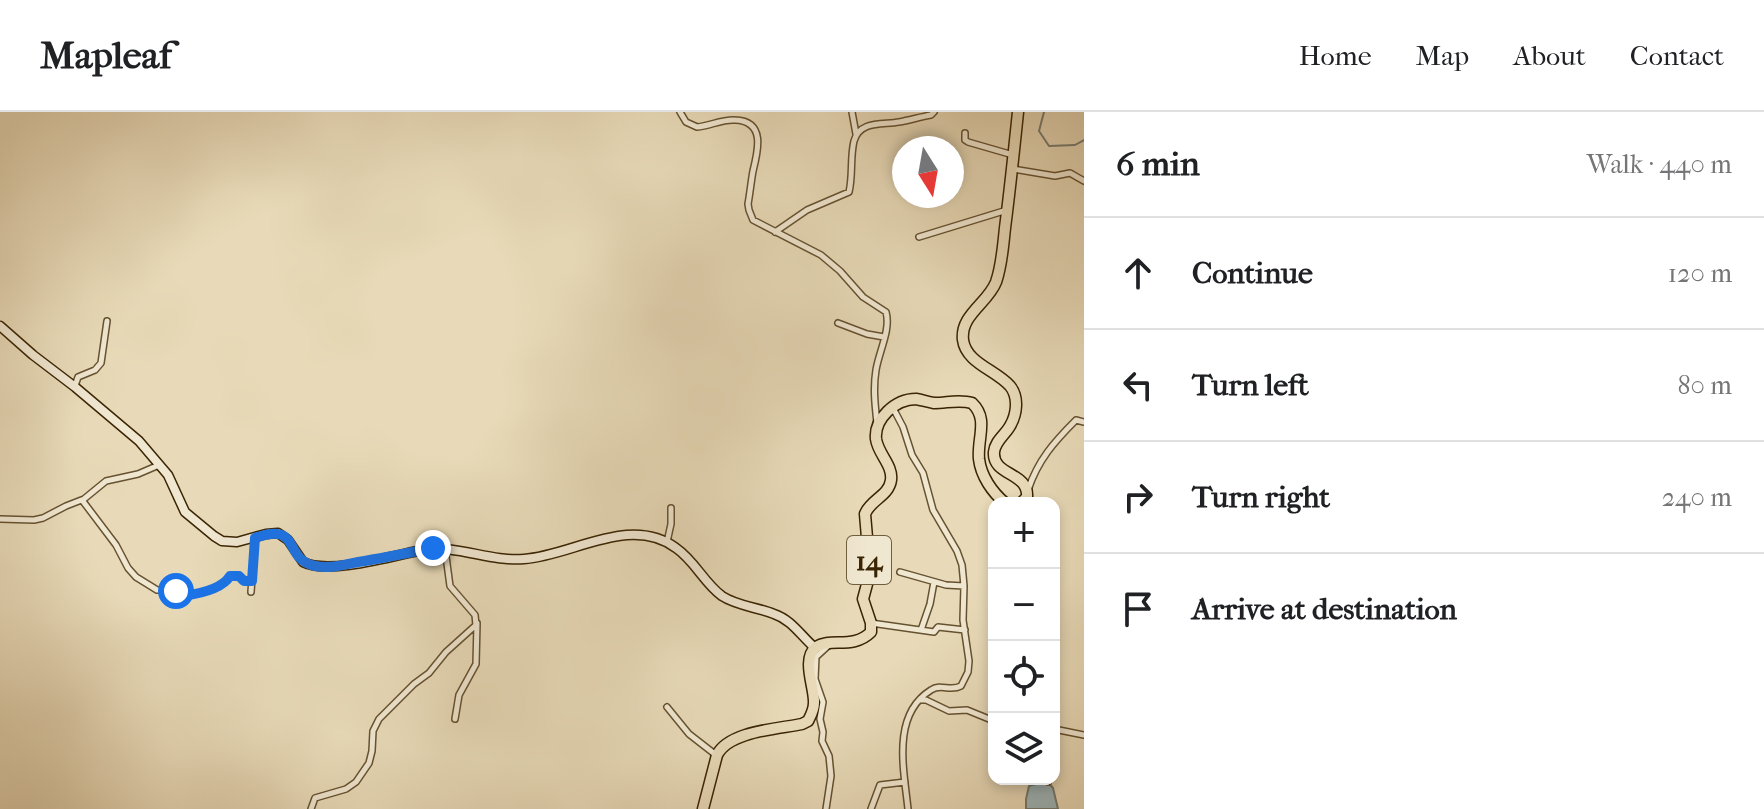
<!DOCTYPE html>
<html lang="en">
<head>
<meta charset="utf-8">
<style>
	body { margin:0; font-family:"IM FELL French Canon",serif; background:#f2f2f2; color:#202124 }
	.controls { position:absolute; right:24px; bottom:24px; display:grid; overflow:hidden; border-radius:16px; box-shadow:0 4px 12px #0003 }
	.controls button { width:72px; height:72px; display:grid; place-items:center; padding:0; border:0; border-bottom:2px solid #e0e0e0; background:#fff; color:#202124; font:40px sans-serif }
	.compass { position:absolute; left:892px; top:24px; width:72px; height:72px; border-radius:50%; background:#fff; box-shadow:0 4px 12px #0003; rotate:169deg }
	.stop { position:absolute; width:24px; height:24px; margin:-18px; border:6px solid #1a73e8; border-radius:50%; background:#fff }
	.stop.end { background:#1a73e8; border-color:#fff; box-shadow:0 2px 8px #0008 }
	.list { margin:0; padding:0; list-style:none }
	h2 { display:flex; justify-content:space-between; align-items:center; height:104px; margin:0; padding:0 32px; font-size:34px }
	h2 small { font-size:26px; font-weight:400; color:#757577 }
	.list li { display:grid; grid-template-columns:52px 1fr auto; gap:24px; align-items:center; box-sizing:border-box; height:112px; padding:0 32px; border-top:2px solid #e0e0e0 }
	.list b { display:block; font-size:30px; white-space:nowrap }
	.list em { font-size:26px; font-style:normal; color:#757577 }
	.icon { flex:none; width:44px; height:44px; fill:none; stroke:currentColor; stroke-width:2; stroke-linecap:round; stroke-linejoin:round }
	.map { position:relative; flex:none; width:1084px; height:697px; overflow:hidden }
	header { display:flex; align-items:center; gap:48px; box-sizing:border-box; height:112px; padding:0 40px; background:#fff; border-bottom:2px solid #e0e0e0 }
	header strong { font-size:38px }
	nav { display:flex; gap:44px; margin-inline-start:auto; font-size:28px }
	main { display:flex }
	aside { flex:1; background:#fff }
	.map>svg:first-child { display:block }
	.water { fill:#9eb7bb; stroke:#767c71; stroke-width:2 }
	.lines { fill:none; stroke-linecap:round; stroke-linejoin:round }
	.stream { stroke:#767c71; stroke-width:2 }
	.street-casing { stroke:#665230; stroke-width:8 }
	.secondary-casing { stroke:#3a2402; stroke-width:11 }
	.highway-casing { stroke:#3a2402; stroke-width:13 }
	.street { stroke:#f0e7d1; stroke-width:5 }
	.secondary { stroke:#f0e7d1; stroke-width:8 }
	.highway { stroke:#e8dab8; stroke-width:10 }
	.route { stroke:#1a73e8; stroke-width:10 }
	.labels { text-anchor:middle; stroke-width:6; stroke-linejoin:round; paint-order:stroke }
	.shield { fill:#f0e7d1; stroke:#715e40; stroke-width:2 }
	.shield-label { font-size:28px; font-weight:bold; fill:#3a2402 }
</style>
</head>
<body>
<header>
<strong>Mapleaf</strong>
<nav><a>Home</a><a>Map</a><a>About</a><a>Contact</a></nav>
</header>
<main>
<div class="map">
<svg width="1084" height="697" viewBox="0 0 1084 697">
	<rect width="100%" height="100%" fill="#e8dab8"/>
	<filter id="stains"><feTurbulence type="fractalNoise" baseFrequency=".0025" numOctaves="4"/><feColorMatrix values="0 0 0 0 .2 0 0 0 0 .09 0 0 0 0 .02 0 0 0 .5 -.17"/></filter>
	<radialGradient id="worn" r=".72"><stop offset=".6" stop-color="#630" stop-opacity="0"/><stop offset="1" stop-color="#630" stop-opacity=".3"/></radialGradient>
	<path class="water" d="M1047,669L1053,676L1058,697H1026V687L1029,674Z"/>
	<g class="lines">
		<path class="stream" d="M1044,0L1039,19L1049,34L1075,33L1084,28"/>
		<g class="street-casing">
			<path id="street" d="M680,0L686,10L697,15C710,14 722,7 735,8C766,9 758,39 753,59C751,70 750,81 748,92L749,98L753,108L821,143L840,159L863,185L886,200C891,218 879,239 876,258C873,276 875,293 877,311
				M852,0L856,22
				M965,21V28L968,30L1013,43
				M1013,57L1055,64L1070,61L1084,69
				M775,120L807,98L849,80C853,64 850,45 854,29C860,8 883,13 899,10C910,8 920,5 931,3L934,0
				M919,125L1007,98
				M838,211L867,222L884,225
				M75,274L78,265L95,258L101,251L107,209
				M893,296L903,315L912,343L923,361L933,398L957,439L962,453L964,474L963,508L969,549L968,560L961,574C950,580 941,571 931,578C891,603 904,658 908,697
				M1028,378C1038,348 1054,330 1076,308L1084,310
				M82,388L116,433L128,456L136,465L157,478H175L185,484C199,482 222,477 230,464H239L244,469H252
				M0,407L34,408L43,406L66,394L84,387L106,369L138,362L159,353
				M667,430L671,412V396
				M900,460L946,473L964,474
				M251,480L255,426
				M871,511L934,520L938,515L965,518
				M921,518L930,492L934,470
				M920,588H926L949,599L967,598L994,609
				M667,595L689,622L716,643
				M455,607L459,583L476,552L477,511
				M1054,617L1084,623
				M1047,667L1048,670
				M311,697L315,686L346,677L356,670L369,651L372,639L373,619L379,607L414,572L429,561L446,540L476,513L475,503L450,474L445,437
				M826,697L831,664L829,644L822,629L823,620L820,607L823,590L815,567L816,545L829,533
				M871,697L880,673L905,670"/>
		</g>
		<g class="secondary-casing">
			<path id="secondary" d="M0,214L33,243L75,275L139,329L168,363L185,400L214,424L222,429L237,430L266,422L278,421L288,428L303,450C328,463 393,444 422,438C457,432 489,450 524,447C572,444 630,402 676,436C695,449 704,471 722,484C737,494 757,495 774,502C792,508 801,524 815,536"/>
		</g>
		<g class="highway-casing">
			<path id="highway" d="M1018,0C1014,39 1010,77 1005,116C1003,134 1002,153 996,170C988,191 960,203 963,228C966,251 996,258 1010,274C1019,285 1017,302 1010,314C1005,323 995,329 994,340C992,364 1029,360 1027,385L1021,391
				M703,697L717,643C729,619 778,617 802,612L808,609C811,603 814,598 814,591C815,576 801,547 816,535C831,525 853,538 871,520V511L863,487L870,461L865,402C870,388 889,384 891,368C893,353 878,342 876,327C874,307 895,287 916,287C922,288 928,290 934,291C947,291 959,287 972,291C989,307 977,326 979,347C981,364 992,380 1005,391"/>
		</g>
		<use href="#street" class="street"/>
		<use href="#secondary" class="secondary"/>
		<use href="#highway" class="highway"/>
	</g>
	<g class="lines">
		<path class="route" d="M176,479L183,484C198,482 222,477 230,464H239L244,469H252L255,426C302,409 282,447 315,454C329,457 344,453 358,450C383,446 408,441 433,436"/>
	</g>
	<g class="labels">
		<rect class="shield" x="847" y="424" width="44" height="48" rx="6"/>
		<g class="shield-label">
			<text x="869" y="458">14</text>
		</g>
	</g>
	<rect width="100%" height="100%" filter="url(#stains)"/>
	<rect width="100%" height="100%" fill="url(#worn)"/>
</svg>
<div class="controls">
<button>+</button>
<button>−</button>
<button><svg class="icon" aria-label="locate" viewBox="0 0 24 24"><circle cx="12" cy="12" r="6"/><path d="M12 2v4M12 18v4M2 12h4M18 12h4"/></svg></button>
<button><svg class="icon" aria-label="layers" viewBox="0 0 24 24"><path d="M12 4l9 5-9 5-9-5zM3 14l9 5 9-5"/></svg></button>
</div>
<svg class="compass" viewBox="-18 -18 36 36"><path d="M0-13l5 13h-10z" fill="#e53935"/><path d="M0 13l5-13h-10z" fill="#757577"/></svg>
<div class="stop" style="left:176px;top:479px"></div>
<div class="stop end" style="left:433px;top:436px"></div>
</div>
<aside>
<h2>6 min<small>Walk · 440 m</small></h2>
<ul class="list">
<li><svg class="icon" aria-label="ahead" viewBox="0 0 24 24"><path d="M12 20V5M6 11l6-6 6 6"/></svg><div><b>Continue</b></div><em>120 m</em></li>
<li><svg class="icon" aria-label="left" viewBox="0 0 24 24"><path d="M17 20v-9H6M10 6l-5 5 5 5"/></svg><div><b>Turn left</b></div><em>80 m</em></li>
<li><svg class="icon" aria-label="right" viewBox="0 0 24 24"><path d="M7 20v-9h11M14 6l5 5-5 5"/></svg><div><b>Turn right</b></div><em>240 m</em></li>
<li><svg class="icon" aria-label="arrive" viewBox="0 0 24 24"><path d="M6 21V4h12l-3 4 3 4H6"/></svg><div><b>Arrive at destination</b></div></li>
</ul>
</aside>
</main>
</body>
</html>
